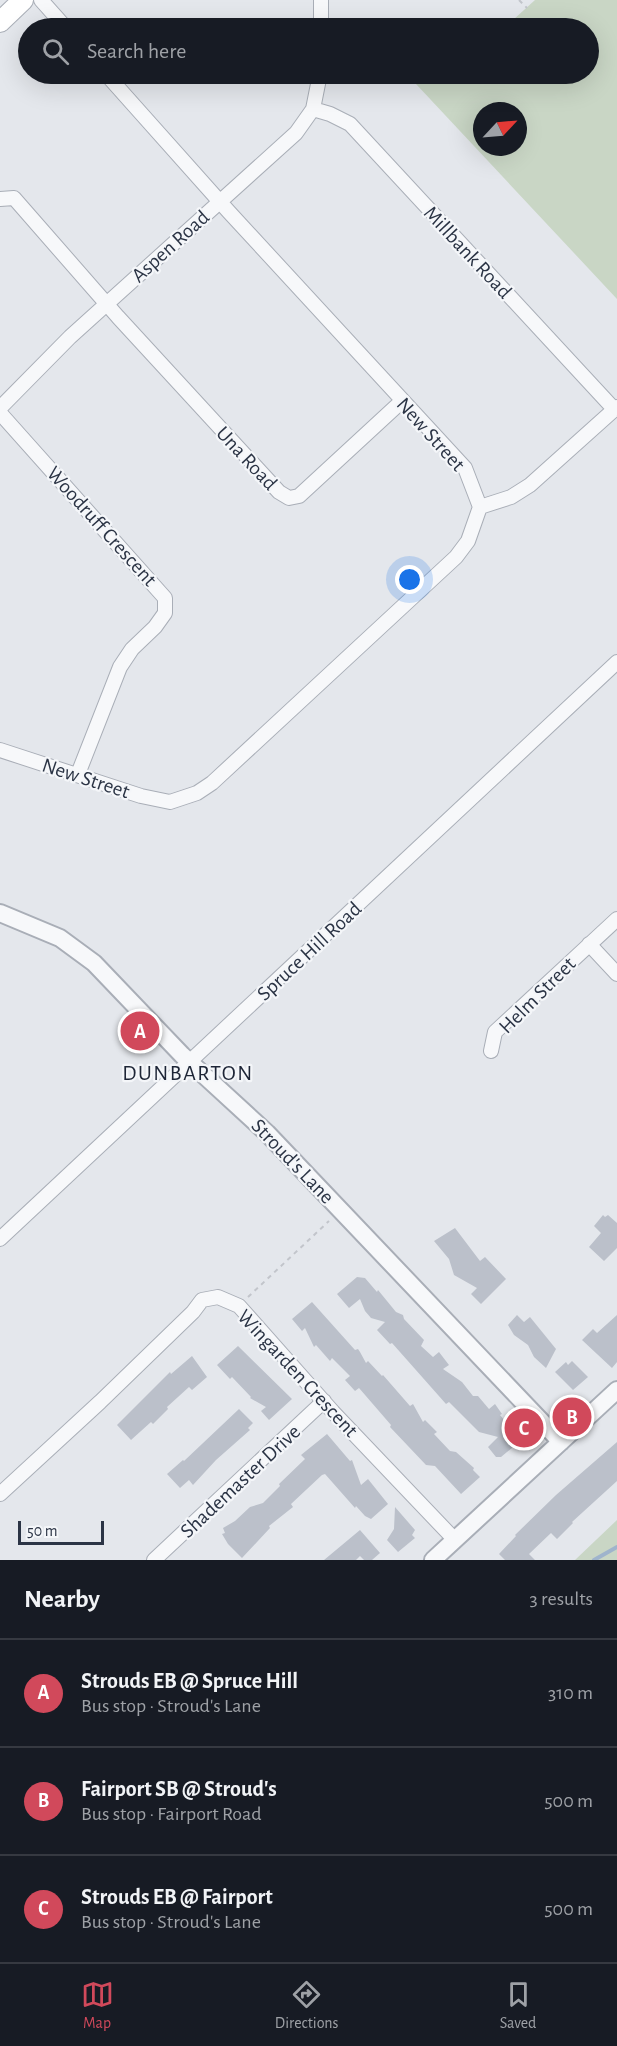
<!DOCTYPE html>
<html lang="en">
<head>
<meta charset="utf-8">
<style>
	body { margin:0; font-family:"Alegreya Sans",sans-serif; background:#242831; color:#f1f3f6 }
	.compass { position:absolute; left:473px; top:102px; width:54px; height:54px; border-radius:50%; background:#171b24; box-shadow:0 6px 24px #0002; rotate:64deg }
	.scale { position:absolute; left:18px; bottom:15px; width:86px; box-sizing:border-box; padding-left:6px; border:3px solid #2b3445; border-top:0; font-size:16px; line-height:21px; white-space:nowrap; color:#2b3445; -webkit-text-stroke:4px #f4f6f9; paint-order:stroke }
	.you { position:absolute; left:410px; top:580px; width:21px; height:21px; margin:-15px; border:4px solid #fff; border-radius:50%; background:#1a73e8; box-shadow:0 0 0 9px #1a73e833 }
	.badge { display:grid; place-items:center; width:39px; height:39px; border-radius:50%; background:#d1495b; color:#fff; font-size:20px; font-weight:700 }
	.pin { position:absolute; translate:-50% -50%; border:3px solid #fff; box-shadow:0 2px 6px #0006 }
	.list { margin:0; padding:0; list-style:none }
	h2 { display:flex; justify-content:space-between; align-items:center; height:78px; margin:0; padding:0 24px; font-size:26px }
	h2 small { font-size:20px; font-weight:400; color:#9ea1a6 }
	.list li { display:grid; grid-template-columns:39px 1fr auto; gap:18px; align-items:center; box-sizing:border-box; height:108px; padding:0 24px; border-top:2px solid #363941 }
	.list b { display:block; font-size:22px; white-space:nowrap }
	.list p { margin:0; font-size:20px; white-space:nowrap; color:#9ea1a6 }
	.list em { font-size:20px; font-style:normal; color:#9ea1a6 }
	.icon { flex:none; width:33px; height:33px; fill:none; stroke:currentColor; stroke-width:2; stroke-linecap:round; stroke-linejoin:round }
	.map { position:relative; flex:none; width:617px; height:1560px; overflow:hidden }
	.search { position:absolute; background:#171b24; box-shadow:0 6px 24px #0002; left:18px; right:18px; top:18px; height:66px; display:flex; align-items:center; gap:15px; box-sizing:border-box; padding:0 21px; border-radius:33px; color:#9ea1a6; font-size:22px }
	.sheet { height:402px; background:#171b24 }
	nav { display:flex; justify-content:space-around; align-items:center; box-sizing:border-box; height:84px; border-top:2px solid #363941; background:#171b24; font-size:16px; color:#9ea1a6 }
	nav a { display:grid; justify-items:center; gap:3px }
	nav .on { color:#d1495b }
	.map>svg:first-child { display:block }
	.green { fill:#c9d6c5; fill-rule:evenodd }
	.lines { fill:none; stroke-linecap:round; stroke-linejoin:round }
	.stream { stroke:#9fb4cc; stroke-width:4 }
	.building { fill:#bbc0ca }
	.minor-casing { stroke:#a9aeb7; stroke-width:16 }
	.tertiary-casing { stroke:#a9aeb7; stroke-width:20 }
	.secondary-casing { stroke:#a9aeb7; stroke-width:22 }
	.path { stroke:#c2c5cb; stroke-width:2; stroke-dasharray:4.5 4.5; stroke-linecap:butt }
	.minor { stroke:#f7f8fa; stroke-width:14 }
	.tertiary { stroke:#f7f8fa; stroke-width:16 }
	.secondary { stroke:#fff; stroke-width:20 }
	.labels { text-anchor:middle; stroke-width:4.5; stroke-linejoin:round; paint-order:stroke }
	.street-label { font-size:21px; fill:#2b3445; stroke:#f4f6f9 }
	.neighbourhood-label { font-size:22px; letter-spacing:1.5px; fill:#1d2536; stroke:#f4f6f9 }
</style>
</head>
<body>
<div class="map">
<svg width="617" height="1560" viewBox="0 0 617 1560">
	<rect width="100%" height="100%" fill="#e4e7ec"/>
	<path class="green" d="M535,0H617V299L416,84L433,74H588V28H504ZM482,111H518V147H482Z
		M617,1520V1560H575Z"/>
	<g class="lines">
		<path class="stream" d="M594,1560L617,1547"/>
	</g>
	<path class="building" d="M603,1215L605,1217L608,1215L617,1223V1248L604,1261L589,1247L601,1233L594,1226Z
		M455,1228L480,1261L485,1257L506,1279L481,1304L471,1294L477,1288L454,1275L449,1259L434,1241Z
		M357,1277L365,1278L377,1292L378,1290L396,1312L403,1315L404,1319L424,1340L421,1346L433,1357L439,1352L449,1365L443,1369L462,1382L473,1396H478L489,1409L495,1404L502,1414L500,1415L516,1434L514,1438L518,1443L501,1457H496L488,1447L498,1437L479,1432L449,1402L446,1404L392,1343L390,1344L377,1330L385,1322L371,1318L365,1311L360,1299L349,1308L337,1294Z
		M312,1302L355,1350L358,1349L360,1352L366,1363L368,1361L382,1376L383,1375L410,1406L413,1404L423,1422L425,1420L437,1432L434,1434L450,1451L456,1452L474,1468L473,1470L480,1477L461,1494L435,1466L426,1465L390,1427L391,1425L359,1388L355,1391L345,1380L350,1376L332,1358L330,1361L316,1345L314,1347L305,1328L302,1331L292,1319Z
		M517,1315L524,1322L530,1317L556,1349L546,1368L534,1357L528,1345L514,1335L508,1325Z
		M617,1315V1362L612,1368L582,1340L593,1329L597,1333Z
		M238,1346L292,1399L269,1420L261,1411L266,1407L250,1398L251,1397L232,1377L230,1379L217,1365Z
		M192,1356L207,1377L192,1390L189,1387L167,1407L168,1409L153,1424L151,1422L131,1440L117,1425L170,1372L171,1374Z
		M572,1361L588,1377L573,1390L555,1372L566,1362L568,1365Z
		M239,1409L253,1423L248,1428L250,1430L216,1460L193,1485L189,1480L180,1488L167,1474L183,1460L184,1461Z
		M327,1434L350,1461L352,1460L361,1485L368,1479L388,1504L371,1519L365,1516L356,1506L355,1508L325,1474L322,1475L291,1504L293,1507L269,1526L270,1528L242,1558L228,1544L222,1534L225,1533L223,1528L235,1521L250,1507L263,1503L280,1486L279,1484L305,1459L301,1455Z
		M617,1442V1481L572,1522L573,1523L557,1539L551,1533L529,1554L535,1560H505L499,1554L516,1536L515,1535L556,1495Z
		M395,1507L415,1530L412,1535L415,1538L398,1552L387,1540L394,1529Z
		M360,1530L380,1553L372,1560H364L360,1556L356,1560H324Z"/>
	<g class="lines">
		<g class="minor-casing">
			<path id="minor" d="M41,0L66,28
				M321,0V28
				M313,109L330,114L350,124L614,409
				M0,199L14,198L118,317L279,492L289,498L299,496L402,401
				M0,408L70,337L296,133L313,109L320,74
				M0,413L165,598V613L155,627L132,649L120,667L78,774
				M480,507L511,497L530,485L617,407
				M0,750L141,796L170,802L197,793L212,783L456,557L468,541L480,507L465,468L229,212L106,74
				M589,944L617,974
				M491,1051L495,1032L617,919
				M0,1239L617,662
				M0,1494L100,1402L193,1312L202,1300L218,1297L239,1306L333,1412L455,1540
				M154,1560L324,1401"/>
		</g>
		<g class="tertiary-casing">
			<path id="tertiary" d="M0,913L60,938L94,963L182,1055L267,1133L561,1442
				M433,1560L617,1390"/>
		</g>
		<g class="secondary-casing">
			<path id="secondary" d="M0,22L23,0"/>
		</g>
		<path class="path" d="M519,0L527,8
			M248,1297L329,1221"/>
		<use href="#minor" class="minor"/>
		<use href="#tertiary" class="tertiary"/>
		<use href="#secondary" class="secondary"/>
	</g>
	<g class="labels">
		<g class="street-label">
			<text transform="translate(170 246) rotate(-42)" y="7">Aspen Road</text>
			<text transform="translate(468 252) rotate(47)" y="7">Millbank Road</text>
			<text transform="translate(431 434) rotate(48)" y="7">New Street</text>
			<text transform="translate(247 458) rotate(47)" y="7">Una Road</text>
			<text transform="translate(102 526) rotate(48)" y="7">Woodruff Crescent</text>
			<text transform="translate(86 778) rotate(18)" y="7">New Street</text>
			<text transform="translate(309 951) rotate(-43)" y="7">Spruce Hill Road</text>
			<text transform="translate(537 995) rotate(-45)" y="7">Helm Street</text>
			<text transform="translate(293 1161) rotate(46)" y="7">Stroud's Lane</text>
			<text transform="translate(298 1373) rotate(47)" y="7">Wingarden Crescent</text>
			<text transform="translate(240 1481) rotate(-43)" y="7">Shademaster Drive</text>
		</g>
		<g class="neighbourhood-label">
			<text x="188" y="1080">DUNBARTON</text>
		</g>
	</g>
</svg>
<svg class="compass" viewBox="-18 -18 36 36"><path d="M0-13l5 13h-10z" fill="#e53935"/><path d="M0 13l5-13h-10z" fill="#9ea1a6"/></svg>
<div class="scale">50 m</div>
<div class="you"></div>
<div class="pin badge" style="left:140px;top:1031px">A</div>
<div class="pin badge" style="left:572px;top:1417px">B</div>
<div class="pin badge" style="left:524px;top:1428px">C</div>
<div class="search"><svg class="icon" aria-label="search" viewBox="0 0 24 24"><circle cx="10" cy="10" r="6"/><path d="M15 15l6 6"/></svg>Search here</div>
</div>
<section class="sheet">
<h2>Nearby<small>3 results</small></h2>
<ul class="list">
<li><span class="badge">A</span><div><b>Strouds EB @ Spruce Hill</b><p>Bus stop · Stroud's Lane</p></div><em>310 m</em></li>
<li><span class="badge">B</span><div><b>Fairport SB @ Stroud's</b><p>Bus stop · Fairport Road</p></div><em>500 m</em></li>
<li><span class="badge">C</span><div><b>Strouds EB @ Fairport</b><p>Bus stop · Stroud's Lane</p></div><em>500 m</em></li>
</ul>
</section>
<nav>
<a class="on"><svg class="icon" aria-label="map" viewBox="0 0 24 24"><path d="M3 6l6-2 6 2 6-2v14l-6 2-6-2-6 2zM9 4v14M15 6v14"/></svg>Map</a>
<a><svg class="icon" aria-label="directions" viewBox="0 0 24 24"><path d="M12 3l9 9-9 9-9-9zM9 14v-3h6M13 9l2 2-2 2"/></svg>Directions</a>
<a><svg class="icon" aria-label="saved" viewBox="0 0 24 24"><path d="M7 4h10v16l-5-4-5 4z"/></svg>Saved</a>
</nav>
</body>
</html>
